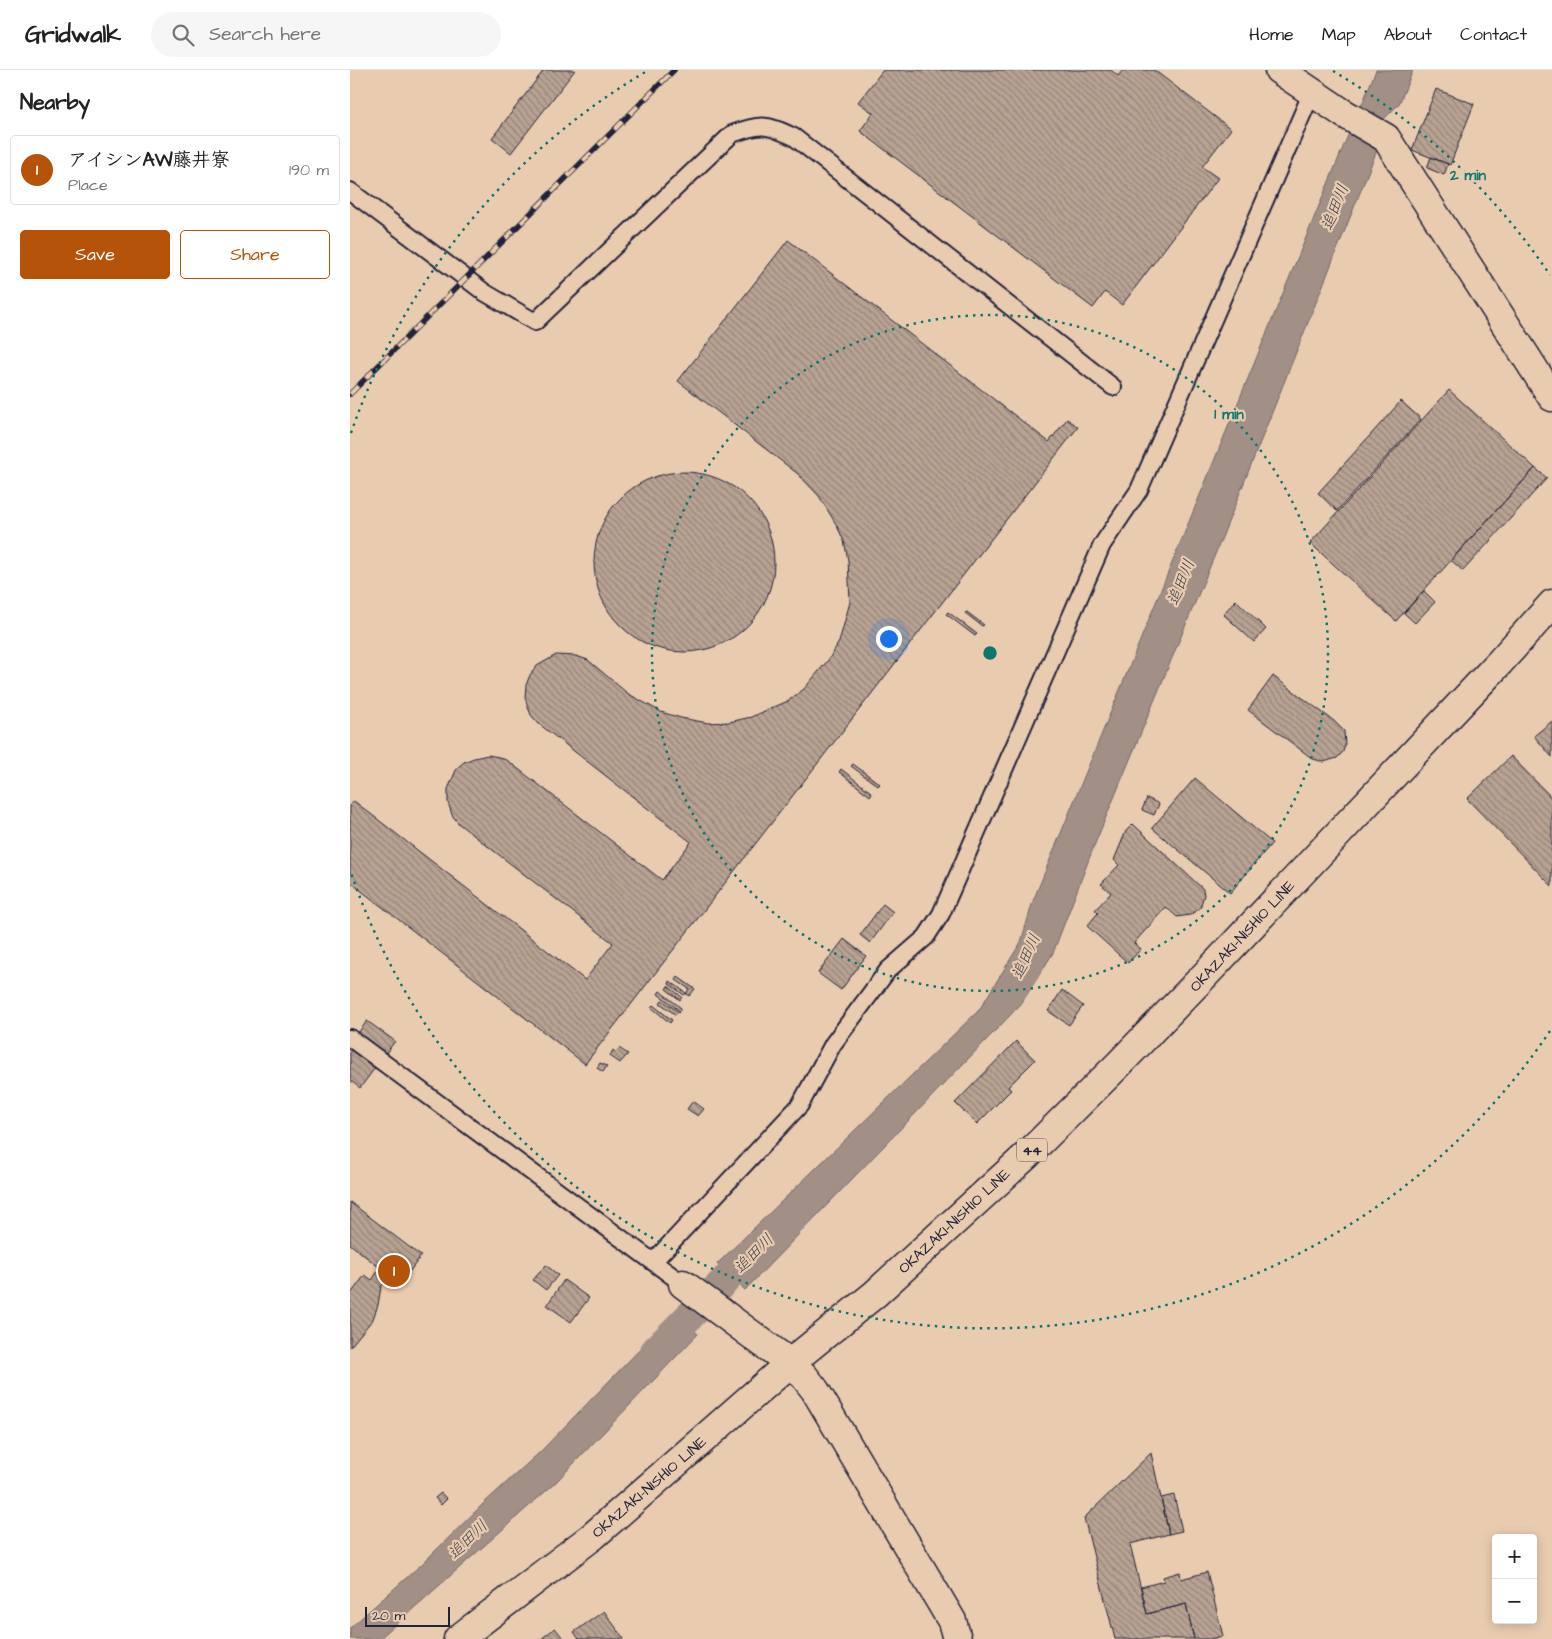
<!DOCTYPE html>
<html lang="en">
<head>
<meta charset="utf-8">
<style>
	body { margin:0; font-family:"Architects Daughter","Klee One",sans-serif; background:#f6f6f6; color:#222 }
	.controls { position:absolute; right:15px; bottom:15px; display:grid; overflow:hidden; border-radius:5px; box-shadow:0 2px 12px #0003 }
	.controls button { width:45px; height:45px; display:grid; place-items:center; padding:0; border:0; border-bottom:1px solid #e0e0e0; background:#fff; color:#222; font:25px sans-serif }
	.scale { position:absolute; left:15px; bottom:12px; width:85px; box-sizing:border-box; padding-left:5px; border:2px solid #22223b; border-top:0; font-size:14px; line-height:18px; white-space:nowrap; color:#22223b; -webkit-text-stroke:4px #e9ccb0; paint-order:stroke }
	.you { position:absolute; left:538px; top:568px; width:18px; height:18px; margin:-12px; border:4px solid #fff; border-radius:50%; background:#1a73e8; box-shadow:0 0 0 8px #1a73e833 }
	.badge { display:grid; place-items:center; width:32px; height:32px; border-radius:50%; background:#b45309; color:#fff; font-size:16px; font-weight:700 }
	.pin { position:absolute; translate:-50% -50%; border:2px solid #fff; box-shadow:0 1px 5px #0006 }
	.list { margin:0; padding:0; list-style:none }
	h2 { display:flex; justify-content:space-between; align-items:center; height:65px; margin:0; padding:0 20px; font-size:21px }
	h2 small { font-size:16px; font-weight:400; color:#767676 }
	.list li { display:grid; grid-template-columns:32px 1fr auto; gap:15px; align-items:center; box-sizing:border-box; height:70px; margin:0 10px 10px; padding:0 10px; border:1px solid #e0e0e0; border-radius:5px }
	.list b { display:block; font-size:19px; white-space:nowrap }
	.list p { margin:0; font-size:16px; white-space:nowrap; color:#767676 }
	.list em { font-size:16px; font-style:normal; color:#767676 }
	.actions { display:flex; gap:10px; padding:15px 20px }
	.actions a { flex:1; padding:11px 0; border:1px solid #b45309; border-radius:5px; text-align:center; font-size:18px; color:#b45309 }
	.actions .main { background:#b45309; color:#fff }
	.icon { flex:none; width:28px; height:28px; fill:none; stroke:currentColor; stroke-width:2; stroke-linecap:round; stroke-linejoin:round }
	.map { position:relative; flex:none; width:1202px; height:1569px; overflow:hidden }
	header { display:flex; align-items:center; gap:30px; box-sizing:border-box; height:70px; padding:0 25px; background:#fff; border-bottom:1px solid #e0e0e0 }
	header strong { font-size:24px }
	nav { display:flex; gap:28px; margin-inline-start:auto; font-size:18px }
	.search { width:350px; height:45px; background:#f6f6f6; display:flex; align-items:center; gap:12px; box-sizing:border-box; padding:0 18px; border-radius:28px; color:#767676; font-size:19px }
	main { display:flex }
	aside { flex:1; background:#fff }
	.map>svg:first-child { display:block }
	.water { fill:#a29086; stroke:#6f6468 }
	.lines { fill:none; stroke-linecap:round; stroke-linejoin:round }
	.canal { stroke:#a29086; stroke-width:30 }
	.building { fill:url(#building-back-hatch); stroke:#22223b }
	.lane-casing { stroke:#22223b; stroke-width:20 }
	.street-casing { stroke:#22223b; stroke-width:31 }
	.secondary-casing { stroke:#22223b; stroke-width:31 }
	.primary-casing { stroke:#22223b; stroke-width:31 }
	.lane { stroke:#e9ccb0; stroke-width:16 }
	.street { stroke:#e9ccb0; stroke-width:28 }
	.secondary { stroke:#e9ccb0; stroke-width:28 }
	.primary { stroke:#e9ccb0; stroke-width:28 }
	.rail-casing { stroke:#22223b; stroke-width:5.5 }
	.rail { stroke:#e9ccb0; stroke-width:4; stroke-dasharray:11; stroke-linecap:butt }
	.ring { fill:none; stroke:#0f766e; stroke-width:2.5; stroke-dasharray:2.5 5 }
	.labels { text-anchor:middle; stroke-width:4.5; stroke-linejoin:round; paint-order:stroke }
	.shield { fill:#e9ccb0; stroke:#5e555e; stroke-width:1 }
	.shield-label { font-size:14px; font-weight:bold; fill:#22223b }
	.street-label { font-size:15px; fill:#22223b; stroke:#e9ccb0 }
	.water-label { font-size:16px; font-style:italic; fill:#423e4e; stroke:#e9ccb0 }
	.centre { fill:#0f766e; stroke:#e9ccb0; stroke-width:2.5 }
	.ring-label { font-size:15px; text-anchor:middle; font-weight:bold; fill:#0f766e; stroke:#e9ccb0; stroke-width:4.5; stroke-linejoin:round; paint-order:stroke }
</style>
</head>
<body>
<header>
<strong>Gridwalk</strong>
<div class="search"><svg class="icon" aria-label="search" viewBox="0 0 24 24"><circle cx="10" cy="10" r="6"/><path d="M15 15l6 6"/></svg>Search here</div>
<nav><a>Home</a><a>Map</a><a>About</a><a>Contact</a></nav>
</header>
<main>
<aside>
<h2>Nearby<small></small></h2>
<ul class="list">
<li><span class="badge">1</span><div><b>アイシンAW藤井寮</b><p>Place</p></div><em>190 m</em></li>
</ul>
<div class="actions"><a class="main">Save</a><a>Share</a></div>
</aside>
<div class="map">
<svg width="1202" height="1569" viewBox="0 0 1202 1569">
	<defs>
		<pattern id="building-back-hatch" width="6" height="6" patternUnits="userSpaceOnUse" patternTransform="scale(1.25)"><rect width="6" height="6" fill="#b8a293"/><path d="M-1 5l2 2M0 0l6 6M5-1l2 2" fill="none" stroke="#958479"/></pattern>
	</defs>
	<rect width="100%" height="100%" fill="#e9ccb0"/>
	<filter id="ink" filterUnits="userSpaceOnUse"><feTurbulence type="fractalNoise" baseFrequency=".02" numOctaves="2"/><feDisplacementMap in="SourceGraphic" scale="10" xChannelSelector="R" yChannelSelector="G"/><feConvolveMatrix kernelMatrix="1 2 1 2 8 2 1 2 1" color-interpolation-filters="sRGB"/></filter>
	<g filter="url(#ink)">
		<path class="water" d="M1026,0H1063L1049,34L1029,54L1010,39Z
			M1001,58L1029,75L871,470L744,776L703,883L671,934L395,1220L367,1194L629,940L671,872L683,831Z
			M322,1244L348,1264L205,1413L29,1569H0V1558L73,1493L133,1434L190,1382L299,1270Z"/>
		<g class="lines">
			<path class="canal" d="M305,1281L408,1177"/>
		</g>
		<path class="building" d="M194,0H225L161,83L142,68Z
			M533,0H761L768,6L773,0H804L881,59L852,97L868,108L772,235L755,222L743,238L510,61L523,43L508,32Z
			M1086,19L1124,34L1100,95L1062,80Z
			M1081,87L1098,94L1094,105L1077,98Z
			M438,170L699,372L717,349L728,357L235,994L0,812V736L4,731L235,910L263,873L109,754L102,745L98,732V719L107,698L114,692L124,688L138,685L149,687L158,691L312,810L341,772L189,654L181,645L175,628L176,615L180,605L187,596L206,585L226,586L238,590L277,623L311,642L331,648L358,653L379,652L401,647L438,631L454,619L479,589L489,572L500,532L498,490L494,471L486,454L469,426L448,404L328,311Z
			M1099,320L1185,398L1046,551L960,473Z
			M1051,331L1071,349L987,441L968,423Z
			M1185,398L1197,408L1113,501L1101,490Z
			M244 492a90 90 0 1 1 180 0a90 90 0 1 1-180 0Z
			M1074,521L1085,532L1065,553L1054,543Z
			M886,530L916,559L904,572L873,544Z
			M598,542L627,564L625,566L596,544Z
			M617,542L634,555L632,556L615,543Z
			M923,606L984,651L994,661L995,675L993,682L987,688L974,692L963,689L898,640Z
			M1202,651V687L1184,666Z
			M1161,686L1202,728V816L1117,729Z
			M503,694L530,714L528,716L501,696Z
			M491,699L522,723L520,726L489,702Z
			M845,708L922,773L880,823L802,758Z
			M797,728L809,734L804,745L792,740Z
			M783,754L853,819L854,825L850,838L840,845L827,847L816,837L784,873L791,879L778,893L737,856L748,843L745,840L761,823L751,814L769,795L764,790L776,761Z
			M533,834L543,842L520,873L510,865Z
			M494,869L516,886L491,920L468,903Z
			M328,907L345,919L339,926L336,924L339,919L326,910Z
			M320,911L336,923L334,925L319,914Z
			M318,916L332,927L330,930L316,919Z
			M712,920L733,936L719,955L698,941Z
			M310,921L331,938L330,941L308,924Z
			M312,930L329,942L326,945L310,933Z
			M303,935L322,950L320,953L301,937Z
			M17,951L45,971L10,1018L0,1010V974Z
			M666,971L685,990L658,1017L661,1020L627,1054L605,1033Z
			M269,978L278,984L270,993L260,986L263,980L265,982Z
			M250,993L257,996L253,1002L247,998Z
			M343,1031L354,1039L348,1046L337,1039Z
			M0,1132L71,1186L51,1213L40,1205L31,1217L28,1235L23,1249L0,1277V1225L15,1205L22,1210L30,1198L0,1174Z
			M196,1195L208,1205L196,1220L183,1210Z
			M214,1210L239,1228L221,1252L197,1235Z
			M801,1383L819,1464L780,1474L797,1544L836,1534L844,1569H765L734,1448Z
			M91,1423L97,1429L91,1435L85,1428Z
			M824,1425L832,1461L819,1464L811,1428Z
			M830,1502L831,1509L857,1502L873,1566L860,1569H844L836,1534L797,1544L791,1517L814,1511L813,1507Z
			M254,1541L274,1569H229L224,1562Z
			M205,1558L214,1569H191Z"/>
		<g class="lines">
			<g class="lane-casing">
				<path id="lane" d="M0,121L134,222L185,252L382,64C411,53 416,54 444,67L763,317
					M0,968L333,1214
					M303,1192L450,1035L483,974L538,900L576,867L591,844L752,475L789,420L962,22"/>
			</g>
			<g class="street-casing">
				<path id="street" d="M929,0L993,43L1036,68L1202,327
					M440,1293L454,1306L465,1320L602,1551L607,1569"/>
			</g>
			<g class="secondary-casing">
				<path id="secondary" d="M333,1214L440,1293"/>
			</g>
			<g class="primary-casing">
				<path id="primary" d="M108,1569L243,1466L440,1293L525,1224L677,1085L769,994L857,903L1149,593L1202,534"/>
			</g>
			<use href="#lane" class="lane"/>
			<use href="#street" class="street"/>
			<use href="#secondary" class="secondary"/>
			<use href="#primary" class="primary"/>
			<g class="rail-casing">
				<path id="rail" d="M0,324L324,0"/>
			</g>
			<use href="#rail" class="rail"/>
		</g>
	</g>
	<g class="ring">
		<circle cx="640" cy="583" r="338"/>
		<path d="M1200 961A676 676 0 0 1 1 803M1 363A676 676 0 0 1 297 1M983 1A676 676 0 0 1 1200 205"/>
	</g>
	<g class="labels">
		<rect class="shield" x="667" y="1068.5" width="30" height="23" rx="4"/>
		<g class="shield-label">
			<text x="682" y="1085">44</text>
		</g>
		<g class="street-label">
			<text transform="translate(892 866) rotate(-47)" y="5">OKAZAKI-NISHIO LINE</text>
			<text transform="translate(604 1151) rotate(-43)" y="5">OKAZAKI-NISHIO LINE</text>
			<text transform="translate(299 1417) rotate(-41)" y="5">OKAZAKI-NISHIO LINE</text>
		</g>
		<g class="water-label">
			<text transform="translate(984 137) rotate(-68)" y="6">追田川</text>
			<text transform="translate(830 512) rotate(-68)" y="6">追田川</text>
			<text transform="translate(675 886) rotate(-66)" y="6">追田川</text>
			<text transform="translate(403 1183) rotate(-45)" y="6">追田川</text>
			<text transform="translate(117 1469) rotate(-44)" y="6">追田川</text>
		</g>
	</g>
	<circle cx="640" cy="583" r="8" class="centre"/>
	<g class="ring-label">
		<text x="1118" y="110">2 min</text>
		<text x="879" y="349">1 min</text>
	</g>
</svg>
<div class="controls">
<button>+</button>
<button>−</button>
</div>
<div class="scale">20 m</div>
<div class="you"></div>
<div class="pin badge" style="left:44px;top:1201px">1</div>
</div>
</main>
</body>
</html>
